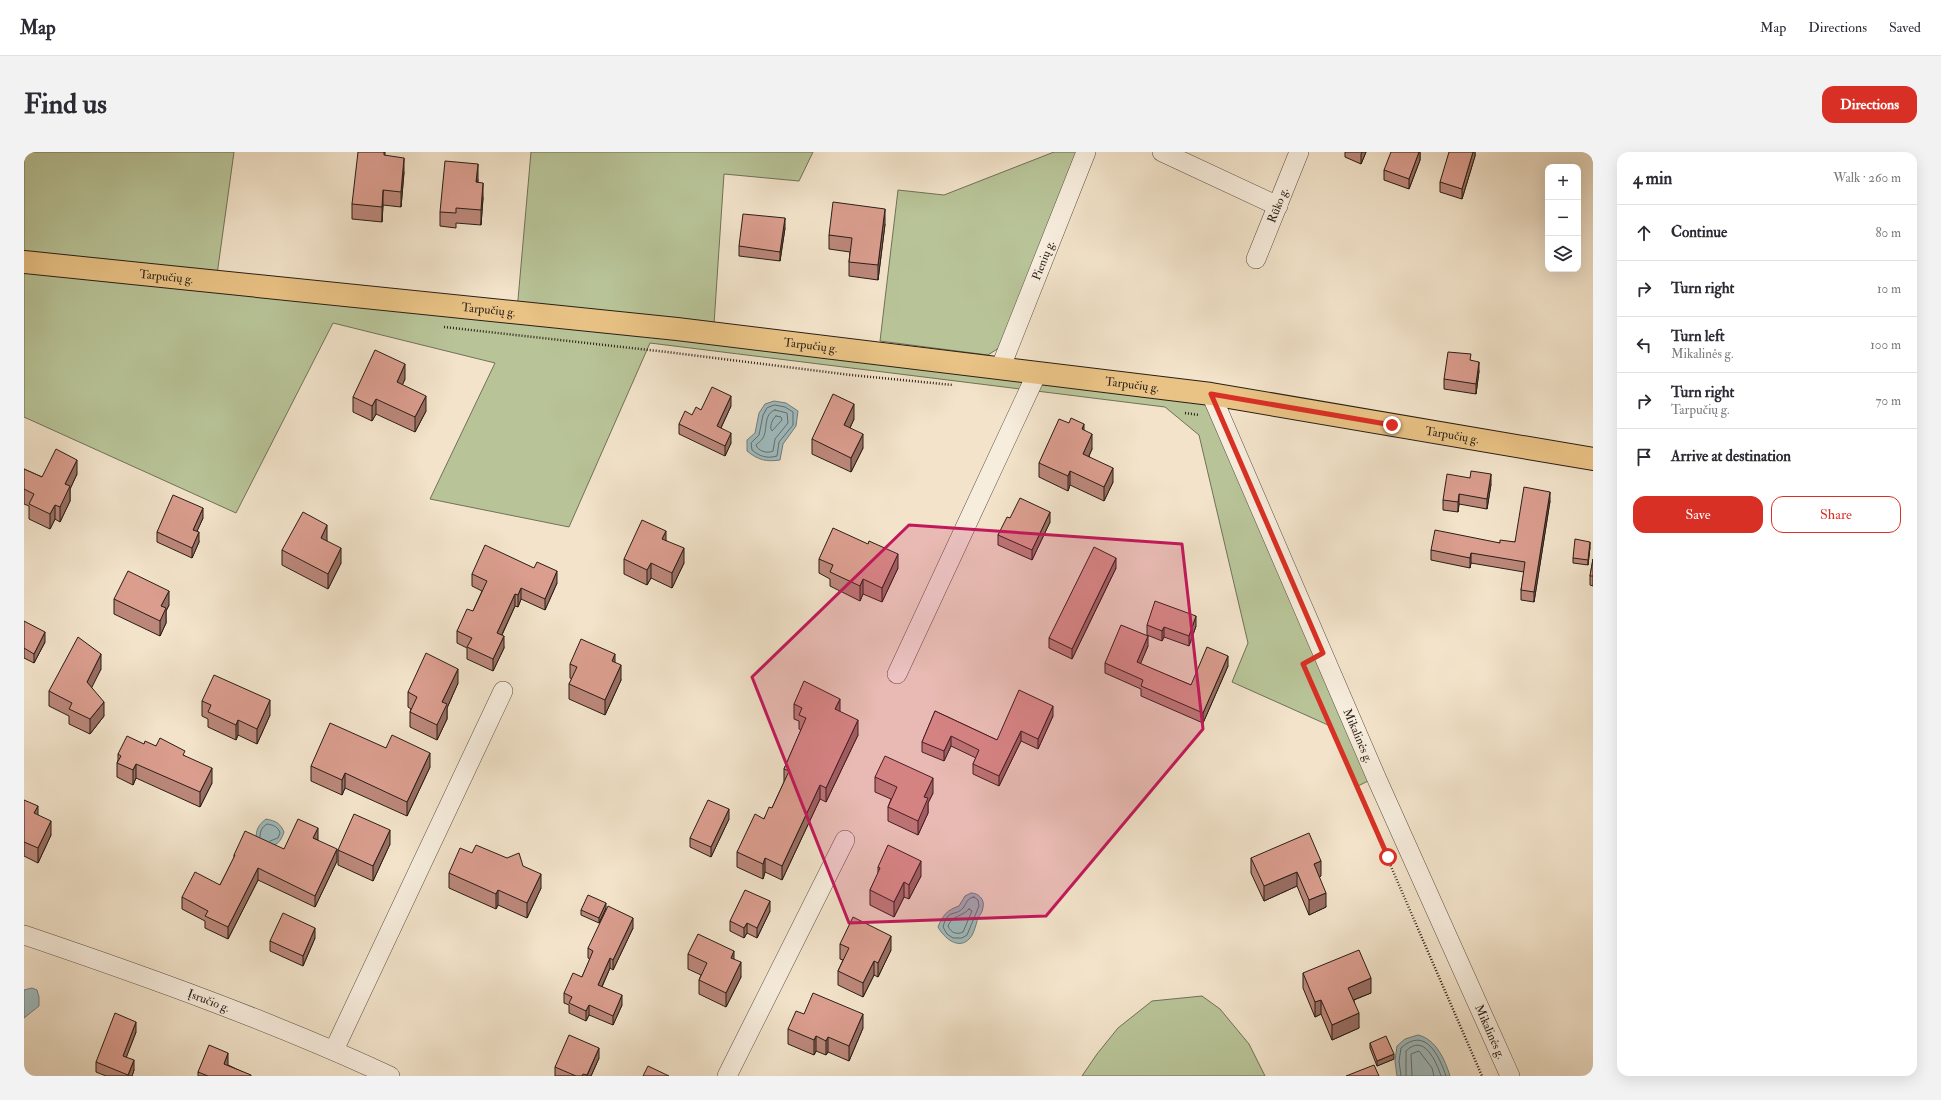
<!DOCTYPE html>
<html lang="en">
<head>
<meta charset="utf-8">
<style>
	body { margin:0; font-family:"IM FELL Double Pica",serif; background:#f2f2f3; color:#2b2b33 }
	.controls { position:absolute; right:12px; top:12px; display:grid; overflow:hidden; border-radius:8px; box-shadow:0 4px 16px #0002 }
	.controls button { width:36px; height:36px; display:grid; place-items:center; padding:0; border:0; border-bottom:1px solid #e1e1e2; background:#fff; color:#2b2b33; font:20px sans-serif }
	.stop { position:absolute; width:12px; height:12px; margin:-9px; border:3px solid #d93025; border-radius:50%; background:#fff }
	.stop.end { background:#d93025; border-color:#fff; box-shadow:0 1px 4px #0008 }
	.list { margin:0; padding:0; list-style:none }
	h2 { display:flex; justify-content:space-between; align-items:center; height:52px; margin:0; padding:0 16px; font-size:17px }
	h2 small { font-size:13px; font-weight:400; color:#7c7c81 }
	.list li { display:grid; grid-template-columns:26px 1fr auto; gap:12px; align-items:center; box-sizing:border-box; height:56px; padding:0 16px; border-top:1px solid #e1e1e2 }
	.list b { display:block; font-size:15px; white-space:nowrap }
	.list p { margin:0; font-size:13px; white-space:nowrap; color:#7c7c81 }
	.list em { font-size:13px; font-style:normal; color:#7c7c81 }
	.actions { display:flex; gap:8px; padding:12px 16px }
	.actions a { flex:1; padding:9px 0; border:1px solid #d93025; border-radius:12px; text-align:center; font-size:14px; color:#d93025 }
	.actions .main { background:#d93025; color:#fff }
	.icon { flex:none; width:22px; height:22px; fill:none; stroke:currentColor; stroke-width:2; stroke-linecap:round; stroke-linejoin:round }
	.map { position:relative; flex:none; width:1569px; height:924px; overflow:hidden; border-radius:12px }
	header { display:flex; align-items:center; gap:24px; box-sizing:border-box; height:56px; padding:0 20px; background:#fff; border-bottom:1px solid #e1e1e2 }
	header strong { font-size:19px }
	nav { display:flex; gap:22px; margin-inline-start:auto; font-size:14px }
	.intro { display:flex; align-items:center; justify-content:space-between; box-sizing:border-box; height:96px; padding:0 24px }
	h1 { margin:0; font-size:28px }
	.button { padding:10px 18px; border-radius:12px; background:#d93025; color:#fff; font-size:14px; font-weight:700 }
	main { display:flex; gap:24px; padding:0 24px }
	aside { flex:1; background:#fff; border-radius:12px; box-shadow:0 4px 16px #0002 }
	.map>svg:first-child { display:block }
	.green { fill:#b8c498; stroke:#707158 }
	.water { fill:#9fbcc0; stroke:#707d7c }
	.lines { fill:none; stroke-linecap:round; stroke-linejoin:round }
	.shore { stroke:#646d6c; stroke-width:1 }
	.minor-casing { stroke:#5b4f44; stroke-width:20 }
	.major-casing { stroke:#291e17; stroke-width:24 }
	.path { stroke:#291e17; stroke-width:2.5; stroke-dasharray:1 2; stroke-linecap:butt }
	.minor { stroke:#f7eddd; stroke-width:19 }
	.major { stroke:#e9c285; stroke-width:22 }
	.wall { fill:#bb877a; stroke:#291e17 }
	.shaded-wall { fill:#996e63; stroke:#291e17 }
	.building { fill:#da9d8e; stroke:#291e17 }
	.route { stroke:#d93025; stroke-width:5 }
	.marked { fill:#c2185b; fill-opacity:0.2; stroke:#c2185b; stroke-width:3; stroke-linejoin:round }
	.labels { text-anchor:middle; stroke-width:4; stroke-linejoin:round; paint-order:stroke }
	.street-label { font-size:12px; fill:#291e17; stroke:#f7eddd }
</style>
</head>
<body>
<header>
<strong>Map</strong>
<nav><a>Map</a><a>Directions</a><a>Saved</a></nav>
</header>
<div class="intro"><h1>Find us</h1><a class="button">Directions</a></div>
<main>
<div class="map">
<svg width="1569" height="924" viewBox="0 0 1569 924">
	<rect width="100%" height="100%" fill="#f2e3ca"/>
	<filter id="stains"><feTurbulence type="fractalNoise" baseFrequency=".005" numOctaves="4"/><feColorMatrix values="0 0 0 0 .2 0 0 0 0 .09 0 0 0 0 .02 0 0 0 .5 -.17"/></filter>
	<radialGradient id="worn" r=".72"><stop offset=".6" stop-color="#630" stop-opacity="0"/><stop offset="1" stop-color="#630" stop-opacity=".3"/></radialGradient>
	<path class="green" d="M0,0H210L192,130L493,159L507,0H789L775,29L700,22L690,172L1187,242L1352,625L1332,635L1304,573L1208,530L1224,491L1175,283L1141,255L626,191L545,375L406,347L471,211L309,171L212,361L0,265Z
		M1030,0H1053L981,192L964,203L856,189L874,38L920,43Z
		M1178,844L1196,857L1225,892L1241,924H1058L1073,902L1094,876L1128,849Z"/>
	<path class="water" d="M750,249L762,251L774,259L772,274L759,292L756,308C742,310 734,308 723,299V288L731,281L735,261L741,252Z
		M242,667C252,669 256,671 260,680C254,698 245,695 232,687C232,678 234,673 242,667Z
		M947,741C954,741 961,747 959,755C959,759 956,763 954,766C952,772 950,782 946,786C935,799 920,786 914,775C919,763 923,758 935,754L941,744Z
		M8,836L13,838L15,845V854L0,866V838Z
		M1394,883C1412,887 1421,908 1426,924H1373L1371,909L1373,894L1381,887Z"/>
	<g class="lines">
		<path class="shore" d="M751,253L761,255L769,260V273L755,290L753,304C743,307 735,304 728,298L727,291L735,283L739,263L743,256Z
			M751,258L763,261L764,271L751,287L749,299C743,302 734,299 732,293C734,291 737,289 739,286C744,277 739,262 751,258Z
			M752,264L757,265L758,268L748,279C745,276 748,267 752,264Z
			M236,685C236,679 238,675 243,672C250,673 254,675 256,681L254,686L246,689
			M950,745L954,748L955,754L943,783L938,786H929L923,782L919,775C924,756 931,765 939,756C943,751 943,746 950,745Z
			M945,757L948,759L939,780C933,783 927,781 924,774C928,763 938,765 945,757Z
			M1377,924L1375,909L1377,896C1401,874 1415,903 1422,924
			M1382,924V899C1400,881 1412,909 1417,924
			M1388,924L1387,902L1395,899L1408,916L1410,924"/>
		<g class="minor-casing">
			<g id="minor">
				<path d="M1138,0L1254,54"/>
				<path id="s1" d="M1232,107L1275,0"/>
				<path id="s2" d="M976,217L1062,0"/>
				<path id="s3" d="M1187,242L1352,625L1486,924"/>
				<path d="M873,522L1013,221"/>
				<path id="s4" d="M0,783C124,825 247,869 366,924"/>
				<path d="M310,898L479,539"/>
				<path d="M703,924L821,688"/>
			</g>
		</g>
		<g class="major-casing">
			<g id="major">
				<path id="s5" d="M0,110L653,177L1187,242L1569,307"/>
			</g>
		</g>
		<path class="path" d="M420,175L643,200L827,223L929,233
			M1161,261L1175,263
			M1284,510L1279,512L1458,924"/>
		<use href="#minor" class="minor"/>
		<use href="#major" class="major"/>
	</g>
	<path class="wall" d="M361,0V4L380,20L377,55L359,53L358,70L328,67V52Z
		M1321,0H1342L1337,12L1321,5Z
		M1396,0V8L1385,37L1360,28V18Z
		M1451,0V4L1438,47L1416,40V30Z
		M454,27V30L459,46L457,73L432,71V76L416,74V60Z
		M861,72L854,128L825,124V110L826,100L805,97V83Z
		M761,76L756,109L715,104V94Z
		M1447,208L1455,219L1452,242L1420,237V227Z
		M381,227L378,233L402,259L391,280L352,262L348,269L329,260V245Z
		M707,254L697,276L707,291L701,304L655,282V272L668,263L677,258Z
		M830,267L826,276L839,296L827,320L788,302V287Z
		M1060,278L1068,297L1065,304L1089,330L1080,349L1046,333L1044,339L1015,325V311Z
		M0,317L18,325L53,322L46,337V349L36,370L31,367L26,377L5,367V354L0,352Z
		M1446,326L1467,332L1463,357L1435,352L1434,360L1419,358V348Z
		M1526,349L1510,450L1497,448V438L1500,420L1447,411L1446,416L1407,408V398L1476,391L1491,390Z
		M179,366L173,379L175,390L168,406L133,390V380Z
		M986,366L1026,370L1008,408L974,393V383Z
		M303,388V389L317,411L304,437L258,413V398Z
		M642,388L660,411L648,436L627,426L623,433L600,422V407Z
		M1566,395L1564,413L1549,411V406Z
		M795,407L874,416L858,450L839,442L836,449L806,434V427L795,421Z
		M1569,407V434L1566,433V424Z
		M1092,416L1048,507L1025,496V486Z
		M448,422L533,431L521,458L497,447L494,455L491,454L478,483L480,496L469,519L443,507V496L433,491V479L449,459L458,439L448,434Z
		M90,447L145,453L142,459V471L136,484L90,462Z
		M0,469L21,490L10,511L0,506Z
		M1123,473L1172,474L1165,494L1140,485L1138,489L1123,483Z
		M1124,494L1116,512L1167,533L1204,514L1179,571L1117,544V537L1081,521V511Z
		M591,511L597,528L581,563L545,547V532L548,527L546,526V512Z
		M77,517L67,535L80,564L66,582L45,572V564L25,554V539Z
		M434,531L423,556V567L413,588L386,575V560L387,557L384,555V540Z
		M178,549L246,563L233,592L214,583L212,588L184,575V567L178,564Z
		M770,552L816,560L834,583L802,650L796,647L758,728L741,720L739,727L713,715V700L748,656L760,630V617L777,578L775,577V569L770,567Z
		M911,559L973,588L1029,564L1014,597L997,589L975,634L949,622V612L952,606L927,594L920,609L898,600V590Z
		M120,592L132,594L161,604L188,631L176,655L112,626L109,633L93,625V611L94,608V602Z
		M362,596L406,615L383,664L321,636L318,643L287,629V614Z
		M851,625L909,641L904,651V661L894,683L864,669V655L867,647L851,640Z
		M0,648L14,663L27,683L14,711L0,704Z
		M705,667L687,705L666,695V686Z
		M294,688L313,709L291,755L234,728L204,787L181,776V769L158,757V745L196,733L210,706V703L260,697Z
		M366,692L349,729L314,713V698Z
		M448,701L499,714L517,736L503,766L474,753L472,757L425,736V721Z
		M1227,706L1297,724L1295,725L1302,755L1285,763L1273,734L1240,749L1227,721Z
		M854,715L897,724L885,747L880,745L870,765L846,753V738L854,722Z
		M582,756L575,771L557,763V758Z
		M746,759L733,786L723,781L720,786L706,779V769Z
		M609,776L589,818L586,816L578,835L598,853L589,873L565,863L562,869L545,861V853L540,851V841L558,825L566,807L564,806V796Z
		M291,786L279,814L246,799V789Z
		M816,792L867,798L854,825L850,823L839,845L814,833V819L819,808L816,807Z
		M664,802L710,808L717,825L702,855L675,842V828L677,823L664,817Z
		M1279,821L1347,841L1330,848L1335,876L1308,888L1297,862L1291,865L1279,836Z
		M780,862L839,876L825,909L804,900L802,903L792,899L790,903L764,892V877Z
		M112,880L102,905L110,918L108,924H82L72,920V910Z
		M1346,891L1370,907L1353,914L1346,896Z
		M575,906L567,924H531V915Z
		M204,913L227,924H174V920Z"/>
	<path class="shaded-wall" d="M1338,0H1342L1337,12V2Z
		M1395,0H1396V8L1385,37V27Z
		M1449,0H1451V4L1438,47V37Z
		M380,6V20L377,55V40Z
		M454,12V27L452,45V30Z
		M459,31V46L457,73V58Z
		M359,38V53L358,70V55Z
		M861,57V72L854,128V113Z
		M761,66V76L756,109V100Z
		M1455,210V219L1452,242V232Z
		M381,212V227L373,245V230Z
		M402,244V259L391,280V265Z
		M707,244V254L693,284V274Z
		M352,247V262L348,269V254Z
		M830,252V267L820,288V273Z
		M1060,272V287L1058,277Z
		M707,281V291L701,304V294Z
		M839,282V296L827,320V306Z
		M1068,282V297L1059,316V302Z
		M53,308V322L46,337V349L36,370V355L41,332Z
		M1089,316V330L1080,349V335Z
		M1046,319V333L1044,339V324Z
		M1467,322V332L1463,357V347Z
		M1526,340V349L1510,450V440Z
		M1435,342V352L1434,360V350Z
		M31,353V367L26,377V362Z
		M179,356V366L169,388V378Z
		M1026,360V370L1008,408V398Z
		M303,373V388L297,400V386Z
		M642,379V394L638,387Z
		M175,380V390L168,406V396Z
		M1566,390V395L1564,413V408Z
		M317,396V411L304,437V422Z
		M660,396V411L648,436V421Z
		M1447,401V411L1446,416V406Z
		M874,402V416L858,450V436Z
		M1092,406V416L1048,507V497Z
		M627,411V426L623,433V418Z
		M533,419V431L521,458V447Z
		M839,427V442L836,449V434Z
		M497,436V447L494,455V443Z
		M145,439V453L142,459V471L136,484V469L137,454Z
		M491,442V454L473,493V481Z
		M1172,464V474L1165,494V484Z
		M1140,475V485L1138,489V479Z
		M21,480V490L10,511V502Z
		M480,484V496L469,519V507Z
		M1124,484V494L1113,520V510Z
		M77,502V517L63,545V530Z
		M591,502V517L588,509Z
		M1204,504V514L1179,571V561Z
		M597,513V528L581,563V548Z
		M434,517V531L423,556V567L413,588V573L418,550Z
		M816,547V561L811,557Z
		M246,548V563L233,592V577Z
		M80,550V564L66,582V567Z
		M1029,554V564L1014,597V587Z
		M214,568V583L212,588V573Z
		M834,568V583L802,650V636Z
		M997,579V589L975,634V624Z
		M927,584V594L920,609V599Z
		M406,601V615L383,664V650Z
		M112,612V626L109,633V618Z
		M188,616V631L176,655V640Z
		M321,621V636L318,643V628Z
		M909,626V641L904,651V661L894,683V669L900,645Z
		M796,633V647L758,728V714Z
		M14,654V669L10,661Z
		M705,657V667L687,705V695Z
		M27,669V683L14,711V696Z
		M294,676V688L289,686Z
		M366,678V692L349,729V714Z
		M313,697V709L291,755V744Z
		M741,706V720L739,727V712Z
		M897,709V724L885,747V733Z
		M1297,709V724L1290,727V712Z
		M234,716V728L204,787V775Z
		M1273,720V734L1240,749V734Z
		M517,722V736L503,766V751Z
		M880,730V745L870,765V750Z
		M474,738V753L472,757V742Z
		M1302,741V755L1285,763V748Z
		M746,749V759L733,786V776Z
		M582,751V756L575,771V766Z
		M609,766V776L589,818V808Z
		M723,771V781L720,786V776Z
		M291,776V786L279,814V804Z
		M867,784V798L854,825V811Z
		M710,799V813L707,806Z
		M586,806V816L574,843V833Z
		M850,809V823L839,845V831Z
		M717,810V825L702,855V841Z
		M1347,826V841L1324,850V836Z
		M598,843V853L589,873V864Z
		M1297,848V862L1291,865V850Z
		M565,853V863L562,869V859Z
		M1335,861V876L1308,888V873Z
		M839,862V876L825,909V894Z
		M112,870V880L99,914V904Z
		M792,884V899L790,903V888Z
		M804,885V900L802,903V889Z
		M575,896V906L567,924H563Z
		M204,901V916L200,912Z
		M1370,902V907L1353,914V909Z
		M110,908V918L108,924H104Z"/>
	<path class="building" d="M334,0H360V3L380,6L377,40L359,38L358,55L328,52Z
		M1367,0H1395L1385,27L1360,18Z
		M1425,0H1449L1438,37L1416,30Z
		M421,9L454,12L452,30L459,31L457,58L432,56V61L416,60Z
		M809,50L861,57L854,113L825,110L828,86L805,83Z
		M719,62L761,66L756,100L715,94Z
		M351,198L381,212L373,230L402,244L391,265L352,247L348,254L329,245Z
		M1424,200L1447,202L1446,208L1455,210L1452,232L1420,227Z
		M688,235L707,244L693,274L707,281L701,294L655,272L661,259L668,263L672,255L677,258Z
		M809,242L830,252L820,273L839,282L827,306L788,287Z
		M1047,266L1060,272L1058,277L1068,282L1059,302L1089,316L1080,335L1046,319L1044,324L1015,311L1035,267L1045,271Z
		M32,297L53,308L41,332L46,334L36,355L31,353L26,362L5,352L10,342L0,337V317L18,325Z
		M1447,319L1467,322L1463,347L1435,342L1434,350L1419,348L1423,322L1446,326Z
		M1500,335L1526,340L1510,440L1497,438L1501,410L1447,401L1446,406L1407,398L1411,378L1476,391V388L1491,390Z
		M149,343L179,356L169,378L175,380L168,396L133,380Z
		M996,346L1026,360L1008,398L974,383L983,365L986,366Z
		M279,360L303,373L297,386L317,396L304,422L258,398Z
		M618,368L642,379L638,387L660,396L648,421L627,411L623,418L600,407Z
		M809,376L844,392L845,389L874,402L858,436L839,427L836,434L806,420L809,413L795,407Z
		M1551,387L1566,390L1564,408L1549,406Z
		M461,393L510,416L513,410L533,419L521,447L497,436L494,443L491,442L473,481L480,484L469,507L443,495L448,486L433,479L443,457L449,459L463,429L448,422Z
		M1070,395L1092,406L1048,497L1025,486Z
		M1569,407V424H1566Z
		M104,419L145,439L137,454L142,456L136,469L90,447Z
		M1131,449L1172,464L1165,484L1140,475L1138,479L1123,473Z
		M0,469L21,480L10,502L0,496Z
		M1097,473L1124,484L1113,510L1167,533L1183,495L1204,504L1179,561L1117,534L1119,528L1081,511Z
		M54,485L77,502L63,530L80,550L66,567L45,557L48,551L25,539Z
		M557,487L591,502L588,509L597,513L581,548L545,532L553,515L546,512Z
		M402,501L434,517L418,550L423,552L413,573L386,560L393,545L384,540Z
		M190,523L246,548L233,577L214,568L212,573L184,560L187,553L178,549Z
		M780,529L816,547L811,557L834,568L802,636L796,633L758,714L741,706L739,712L713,700L731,662L740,667L745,655L748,656L765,619L760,617L782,566L775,563L778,556L770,552Z
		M995,538L1029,554L1014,587L997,579L975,624L949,612L955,598L927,584L920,599L898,590L911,559L973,588Z
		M306,571L362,596L368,583L406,601L383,650L321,621L318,628L287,614Z
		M103,584L120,592L121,589L132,594L136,586L161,599L159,603L188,616L176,640L112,612L109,618L93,611L97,604L94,602Z
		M861,604L909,626L900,645L904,646L894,669L864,655L873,635L851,625Z
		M0,648L14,654L10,661L27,669L14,696L0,690Z
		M684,648L705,657L687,695L666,686Z
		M330,662L366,678L349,714L314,698Z
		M274,667L294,676L289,686L313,697L291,744L234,716L204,775L181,764L184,759L158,745L171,720L196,733L211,703H210L221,679L260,697Z
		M1285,681L1297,709L1290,712L1302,741L1285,748L1273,720L1240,734L1227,706Z
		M452,693L483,706L495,701L499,714L517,722L503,751L474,738L472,742L425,721L436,696L448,701Z
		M864,693L897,709L885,733L880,730L870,750L846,738L856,716L854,715Z
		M721,738L746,749L733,776L723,771L720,776L706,769Z
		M564,743L582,751L575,766L557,758Z
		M584,754L609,766L589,808L586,806L574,833L598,843L589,864L565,853L562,859L545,851L548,845L540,841L549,821L558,825L569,799L564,796Z
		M259,761L291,776L279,804L246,789Z
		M829,765L867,784L854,811L850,809L839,831L814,819L825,796L816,792Z
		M674,782L710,799L707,806L717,810L702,841L675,828L683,811L664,802Z
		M1335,798L1347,826L1324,836L1335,861L1308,873L1297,848L1291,850L1279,821Z
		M789,841L839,862L825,894L804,885L802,889L792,884L790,888L764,877L772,859L780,862Z
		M91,861L112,870L99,904L110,908L104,923L72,910Z
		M545,883L575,896L563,923L559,922L558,924H552L531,915Z
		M1362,884L1370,902L1353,909L1346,891Z
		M185,893L204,901L200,912L227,923V924H184L174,920Z
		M1350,913L1355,924H1322Z
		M624,914L645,924H619Z"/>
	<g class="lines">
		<path class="route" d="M1364,705L1279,512L1299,501L1187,242L1368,273"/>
	</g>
	<path class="marked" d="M885,373L1158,392L1179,577L1022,764L825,771L728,525Z"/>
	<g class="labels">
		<g class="street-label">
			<text dy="4" stroke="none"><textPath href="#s1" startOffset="58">Rūko g.</textPath></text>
			<text dy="4" stroke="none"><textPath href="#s2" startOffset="117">Pienių g.</textPath></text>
			<text dy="4" stroke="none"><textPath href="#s5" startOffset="143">Tarpučių g.</textPath></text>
			<text dy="4" stroke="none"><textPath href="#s5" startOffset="467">Tarpučių g.</textPath></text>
			<text dy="4" stroke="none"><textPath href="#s5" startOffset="791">Tarpučių g.</textPath></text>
			<text dy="4" stroke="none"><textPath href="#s5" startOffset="1115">Tarpučių g.</textPath></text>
			<text dy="4" stroke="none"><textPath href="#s5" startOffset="1439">Tarpučių g.</textPath></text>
			<text dy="4" stroke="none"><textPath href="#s3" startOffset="372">Mikalinės g.</textPath></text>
			<text dy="4" stroke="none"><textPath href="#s4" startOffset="196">Įsručio g.</textPath></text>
			<text dy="4" stroke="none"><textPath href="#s3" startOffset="696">Mikalinės g.</textPath></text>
		</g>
	</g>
	<rect width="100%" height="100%" filter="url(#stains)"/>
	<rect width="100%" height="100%" fill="url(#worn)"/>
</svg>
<div class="controls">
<button>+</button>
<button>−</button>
<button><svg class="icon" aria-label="layers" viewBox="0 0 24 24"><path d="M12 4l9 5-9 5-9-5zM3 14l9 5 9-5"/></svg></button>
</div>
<div class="stop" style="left:1364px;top:705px"></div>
<div class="stop end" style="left:1368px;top:273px"></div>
</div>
<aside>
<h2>4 min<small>Walk · 260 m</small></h2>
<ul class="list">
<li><svg class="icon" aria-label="ahead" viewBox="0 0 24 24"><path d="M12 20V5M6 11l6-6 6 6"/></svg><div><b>Continue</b></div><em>80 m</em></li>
<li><svg class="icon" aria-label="right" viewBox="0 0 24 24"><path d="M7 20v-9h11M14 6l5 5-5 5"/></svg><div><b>Turn right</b></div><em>10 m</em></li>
<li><svg class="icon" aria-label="left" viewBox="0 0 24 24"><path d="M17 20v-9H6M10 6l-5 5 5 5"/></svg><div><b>Turn left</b><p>Mikalinės g.</p></div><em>100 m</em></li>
<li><svg class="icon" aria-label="right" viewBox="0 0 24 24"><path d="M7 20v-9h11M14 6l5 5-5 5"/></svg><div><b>Turn right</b><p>Tarpučių g.</p></div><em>70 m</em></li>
<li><svg class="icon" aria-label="arrive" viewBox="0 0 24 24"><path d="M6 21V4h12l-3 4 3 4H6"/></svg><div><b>Arrive at destination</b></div></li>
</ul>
<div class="actions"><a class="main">Save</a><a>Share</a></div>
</aside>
</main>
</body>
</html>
